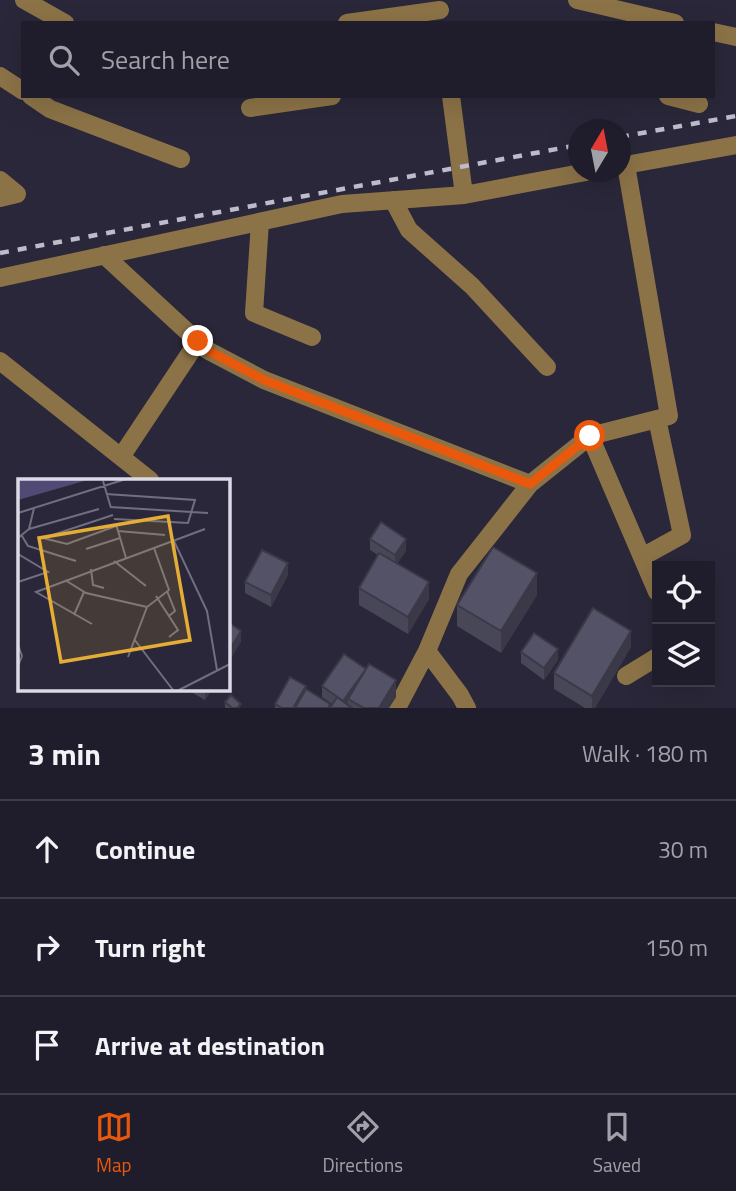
<!DOCTYPE html>
<html lang="en">
<head>
<meta charset="utf-8">
<style>
	body { margin:0; font-family:"Titillium Web",sans-serif; background:#2c2a37; color:#f1f3f6 }
	.controls { position:absolute; right:21px; bottom:21px; display:grid; overflow:hidden; border-radius:0px; box-shadow:0 7px 28px #0002 }
	.controls button { width:63px; height:63px; display:grid; place-items:center; padding:0; border:0; border-bottom:2px solid #3c3b47; background:#1f1d2b; color:#f1f3f6; font:35px sans-serif }
	.compass { position:absolute; left:568px; top:119px; width:63px; height:63px; border-radius:50%; background:#1f1d2b; box-shadow:0 7px 28px #0002; rotate:10deg }
	.stop { position:absolute; width:21px; height:21px; margin:-16px; border:5px solid #ea580c; border-radius:50%; background:#fff }
	.stop.end { background:#ea580c; border-color:#fff; box-shadow:0 2px 7px #0008 }
	.list { margin:0; padding:0; list-style:none }
	h2 { display:flex; justify-content:space-between; align-items:center; height:91px; margin:0; padding:0 28px; font-size:30px }
	h2 small { font-size:23px; font-weight:400; color:#a1a2a9 }
	.list li { display:grid; grid-template-columns:46px 1fr auto; gap:21px; align-items:center; box-sizing:border-box; height:98px; padding:0 28px; border-top:2px solid #3c3b47 }
	.list b { display:block; font-size:26px; white-space:nowrap }
	.list em { font-size:23px; font-style:normal; color:#a1a2a9 }
	.icon { flex:none; width:38px; height:38px; fill:none; stroke:currentColor; stroke-width:2; stroke-linecap:round; stroke-linejoin:round }
	.map { position:relative; flex:none; width:736px; height:708px; overflow:hidden }
	.search { position:absolute; background:#1f1d2b; box-shadow:0 7px 28px #0002; left:21px; right:21px; top:21px; height:77px; display:flex; align-items:center; gap:18px; box-sizing:border-box; padding:0 24px; border-radius:0px; color:#a1a2a9; font-size:26px }
	.sheet { height:385px; background:#1f1d2b }
	nav { display:flex; justify-content:space-around; align-items:center; box-sizing:border-box; height:98px; border-top:2px solid #3c3b47; background:#1f1d2b; font-size:19px; color:#a1a2a9 }
	nav a { display:grid; justify-items:center; gap:4px }
	nav .on { color:#ea580c }
	.map>svg:first-child { display:block }
	.lines { fill:none; stroke-linecap:round; stroke-linejoin:round }
	.minor { stroke:#8c7347; stroke-width:18 }
	.rail { stroke:#bdbcca; stroke-width:4.5; stroke-dasharray:9 9; stroke-linecap:butt }
	.wall { fill:#484758 }
	.shaded-wall { fill:#3b3947 }
	.building { fill:#545266; stroke:#3b3947; stroke-width:2 }
	.route { stroke:#ea580c; stroke-width:9 }
	.inset-road { fill:none; stroke:#706f7f; stroke-width:2 }
	.view { fill:#e5ad36; fill-opacity:0.15; stroke:#e5ad36; stroke-width:3.5 }
	.inset-edge { fill:none; stroke:#dbdae7; stroke-width:3.5 }
</style>
</head>
<body>
<div class="map">
<svg width="736" height="708" viewBox="0 0 736 708">
	<rect width="100%" height="100%" fill="#292739"/>
	<g class="lines">
		<path class="minor" d="M24,0L65,23
			M577,0L675,23
			M347,23L440,10
			M713,32L736,37
			M0,76L23,91
			M31,96L50,109L181,159
			M451,96L464,195
			M668,96L699,104
			M250,108L332,96
			M620,166L736,145
			M0,180L17,194L0,198
			M393,200L409,230L472,286L547,367
			M260,222L254,313L312,337
			M104,255L207,350L264,380L530,484
			M0,278L342,204L464,195L586,172
			M0,361L150,480
			M590,436L657,592
			M121,457L198,341
			M642,557L682,535L657,419
			M427,651L460,695L467,708
			M626,676L657,657
			M397,708L427,651L459,574L530,484L590,436L669,416L626,165"/>
		<path class="rail" d="M620,137L736,116
			M0,253L578,145"/>
	</g>
	<path class="wall" d="M370,539L406,551L397,564L429,599L408,634L359,605V588L378,555L370,550Z
		M288,575L271,607L245,593V582Z
		M537,595L501,653L457,626V605Z
		M631,647L595,708H585L554,689V673Z
		M521,652L558,660L544,680L521,663Z
		M322,686L396,697L389,708H275V704L306,691L330,707L332,704L322,697Z
		M186,689H212L205,700Z
		M225,702L241,708H225Z"/>
	<path class="shaded-wall" d="M406,539V551L395,567V555Z
		M288,563V575L271,607V595Z
		M537,573V595L501,653V631Z
		M429,582V599L408,634V617Z
		M241,631V642L228,663V652Z
		M631,631V647L595,708H592V696Z
		M558,649V660L544,680V668Z
		M366,669L348,699V705L346,708L343,701Z
		M396,680V697L389,708H379Z
		M306,686V697L300,708H293Z
		M205,689H212L205,700Z"/>
	<path class="building" d="M381,522L406,539L395,555L370,539Z
		M493,547L537,573L501,631L457,605Z
		M262,550L288,563L271,595L245,582Z
		M379,553L429,582L408,617L359,588Z
		M593,608L631,631L592,696L554,673Z
		M228,622L241,631L228,652Z
		M534,633L558,649L544,668L521,652Z
		M344,654L366,669L343,701L322,686Z
		M369,664L396,680L379,708H364L348,699Z
		M290,677L306,686L293,708H282L275,704Z
		M306,689L330,704L328,708H295Z
		M231,695L241,704L237,708H232L225,702Z
		M337,697L352,708H330Z"/>
	<g class="lines">
		<path class="route" d="M198,341L207,350L264,380L530,484L590,436"/>
	</g>
	<g transform="translate(18 479)">
		<rect width="212" height="212" fill="#292739"/>
		<path d="M0,0H66V2L0,21Z" fill="#514a75"/>
		<path class="inset-road" d="M85,2L93,29M88,15L177,21L170,44L96,40M92,28L190,34M0,34L108,0M95,36L25,59L49,65L98,47M98,45L108,79M11,50L81,30M100,52L147,56M4,57L10,67L58,82M0,59L11,50L16,29M156,62L189,132L199,191M68,70L102,59M0,75L30,93L0,103M96,82L128,107M73,90L75,106L86,109M47,101L68,114L129,128M149,112L157,132L151,137M138,117L160,151L151,158M56,136L66,113M74,145L18,113L187,50M116,160L155,211M0,166L4,177L0,187M110,178L129,128L151,111L136,69M161,211L212,185"/>
		<path class="view" d="M150,37L172,161L43,183L21,59Z"/>
		<rect width="212" height="212" class="inset-edge"/>
	</g>
</svg>
<div class="controls">
<button><svg class="icon" aria-label="locate" viewBox="0 0 24 24"><circle cx="12" cy="12" r="6"/><path d="M12 2v4M12 18v4M2 12h4M18 12h4"/></svg></button>
<button><svg class="icon" aria-label="layers" viewBox="0 0 24 24"><path d="M12 4l9 5-9 5-9-5zM3 14l9 5 9-5"/></svg></button>
</div>
<svg class="compass" viewBox="-18 -18 36 36"><path d="M0-13l5 13h-10z" fill="#e53935"/><path d="M0 13l5-13h-10z" fill="#a1a2a9"/></svg>
<div class="stop" style="left:590px;top:436px"></div>
<div class="stop end" style="left:198px;top:341px"></div>
<div class="search"><svg class="icon" aria-label="search" viewBox="0 0 24 24"><circle cx="10" cy="10" r="6"/><path d="M15 15l6 6"/></svg>Search here</div>
</div>
<section class="sheet">
<h2>3 min<small>Walk · 180 m</small></h2>
<ul class="list">
<li><svg class="icon" aria-label="ahead" viewBox="0 0 24 24"><path d="M12 20V5M6 11l6-6 6 6"/></svg><div><b>Continue</b></div><em>30 m</em></li>
<li><svg class="icon" aria-label="right" viewBox="0 0 24 24"><path d="M7 20v-9h11M14 6l5 5-5 5"/></svg><div><b>Turn right</b></div><em>150 m</em></li>
<li><svg class="icon" aria-label="arrive" viewBox="0 0 24 24"><path d="M6 21V4h12l-3 4 3 4H6"/></svg><div><b>Arrive at destination</b></div></li>
</ul>
</section>
<nav>
<a class="on"><svg class="icon" aria-label="map" viewBox="0 0 24 24"><path d="M3 6l6-2 6 2 6-2v14l-6 2-6-2-6 2zM9 4v14M15 6v14"/></svg>Map</a>
<a><svg class="icon" aria-label="directions" viewBox="0 0 24 24"><path d="M12 3l9 9-9 9-9-9zM9 14v-3h6M13 9l2 2-2 2"/></svg>Directions</a>
<a><svg class="icon" aria-label="saved" viewBox="0 0 24 24"><path d="M7 4h10v16l-5-4-5 4z"/></svg>Saved</a>
</nav>
</body>
</html>
